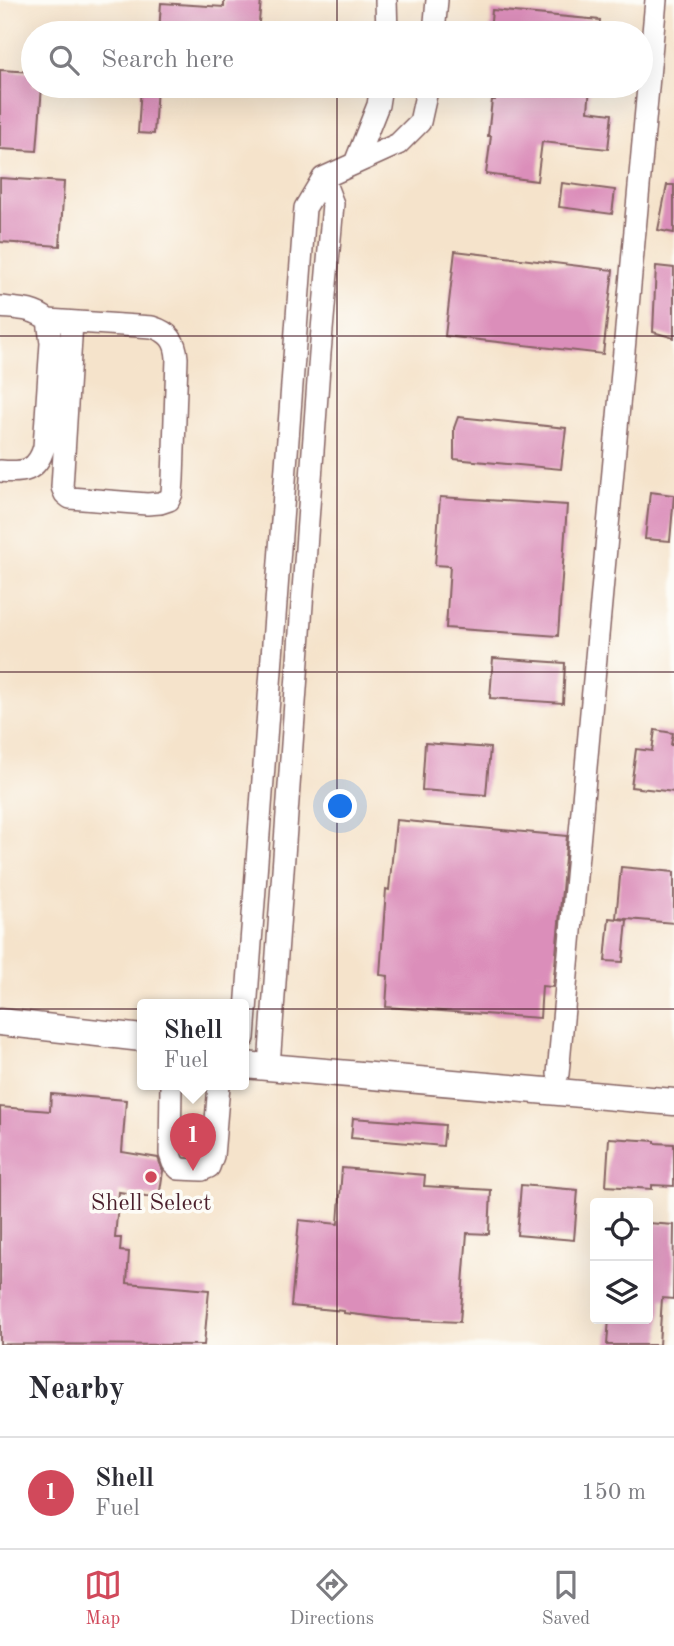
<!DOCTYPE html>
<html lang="en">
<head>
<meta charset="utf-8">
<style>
	body { margin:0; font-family:"Old Standard TT",serif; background:#f2f2f3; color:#2b2b33 }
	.controls { position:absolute; right:21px; bottom:21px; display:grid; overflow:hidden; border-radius:7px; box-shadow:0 7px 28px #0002 }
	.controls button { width:63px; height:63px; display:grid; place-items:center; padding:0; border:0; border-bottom:2px solid #e1e1e2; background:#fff; color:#2b2b33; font:35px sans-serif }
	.you { position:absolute; left:341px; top:807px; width:24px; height:24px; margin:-18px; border:5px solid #fff; border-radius:50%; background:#1a73e8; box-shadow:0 0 0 10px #1a73e833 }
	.badge { display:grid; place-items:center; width:46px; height:46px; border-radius:50%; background:#d1495b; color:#fff; font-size:23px; font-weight:700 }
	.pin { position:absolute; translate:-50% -58px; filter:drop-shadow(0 2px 4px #0008) }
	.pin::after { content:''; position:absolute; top:37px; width:24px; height:21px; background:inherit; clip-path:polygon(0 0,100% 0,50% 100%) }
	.popup { position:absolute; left:137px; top:999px; width:112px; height:91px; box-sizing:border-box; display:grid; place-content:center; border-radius:7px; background:#fff; filter:drop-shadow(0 2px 5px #0005); font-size:23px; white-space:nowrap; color:#7c7c81 }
	.popup b { font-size:26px; color:#2b2b33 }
	.popup::after { content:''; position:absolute; left:50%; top:100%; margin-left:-14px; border:14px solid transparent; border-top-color:#fff }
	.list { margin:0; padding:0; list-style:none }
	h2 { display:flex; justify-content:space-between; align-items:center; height:91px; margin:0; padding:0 28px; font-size:30px }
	h2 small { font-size:23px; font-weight:400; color:#7c7c81 }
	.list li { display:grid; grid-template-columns:46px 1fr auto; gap:21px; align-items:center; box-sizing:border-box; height:112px; padding:0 28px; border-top:2px solid #e1e1e2 }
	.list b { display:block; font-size:26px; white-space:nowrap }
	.list p { margin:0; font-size:23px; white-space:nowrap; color:#7c7c81 }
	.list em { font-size:23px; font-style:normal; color:#7c7c81 }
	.icon { flex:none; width:38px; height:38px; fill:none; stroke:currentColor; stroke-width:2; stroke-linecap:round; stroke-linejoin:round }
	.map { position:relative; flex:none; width:674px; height:1345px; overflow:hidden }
	.search { position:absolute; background:#fff; box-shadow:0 7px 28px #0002; left:21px; right:21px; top:21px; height:77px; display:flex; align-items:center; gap:18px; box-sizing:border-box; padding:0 24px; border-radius:38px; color:#7c7c81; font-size:26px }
	.sheet { height:203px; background:#fff }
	nav { display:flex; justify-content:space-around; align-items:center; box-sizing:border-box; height:98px; border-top:2px solid #e1e1e2; background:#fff; font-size:19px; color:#7c7c81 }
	nav a { display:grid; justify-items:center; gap:4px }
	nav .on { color:#d1495b }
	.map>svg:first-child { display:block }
	.building { fill:#db8eba }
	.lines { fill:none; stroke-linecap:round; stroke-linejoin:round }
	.minor-casing { stroke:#866463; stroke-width:24 }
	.major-casing { stroke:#866463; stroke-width:29 }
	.minor { stroke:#fff; stroke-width:21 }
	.major { stroke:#fff; stroke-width:26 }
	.grid { fill:none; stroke:#4a1f2b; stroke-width:2; stroke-opacity:0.55 }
	.poi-dot { fill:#d1495b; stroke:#fdfcf7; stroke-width:2.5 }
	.labels { text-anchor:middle; stroke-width:7; stroke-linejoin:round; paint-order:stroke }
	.poi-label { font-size:24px; fill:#4a1f2b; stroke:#fdfcf7 }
</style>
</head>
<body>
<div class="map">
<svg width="674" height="1345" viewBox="0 0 674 1345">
	<rect width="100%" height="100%" fill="#fdfcf7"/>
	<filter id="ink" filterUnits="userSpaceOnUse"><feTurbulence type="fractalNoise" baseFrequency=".0143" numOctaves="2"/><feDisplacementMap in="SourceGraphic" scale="14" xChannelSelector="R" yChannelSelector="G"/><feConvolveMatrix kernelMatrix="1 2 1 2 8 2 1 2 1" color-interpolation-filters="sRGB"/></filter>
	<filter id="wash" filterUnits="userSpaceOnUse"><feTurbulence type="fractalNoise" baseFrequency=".00686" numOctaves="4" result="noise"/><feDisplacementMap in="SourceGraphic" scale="28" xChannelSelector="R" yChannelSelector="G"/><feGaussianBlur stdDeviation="1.57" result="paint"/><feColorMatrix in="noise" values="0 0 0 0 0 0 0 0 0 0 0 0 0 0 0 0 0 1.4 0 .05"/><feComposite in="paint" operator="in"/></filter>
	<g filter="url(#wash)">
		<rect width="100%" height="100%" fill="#f5e3cb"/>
		<g id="blocks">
			<path class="building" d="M224,0H261L258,33H159L161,3L224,7Z
				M492,10L600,20L599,33H490Z
				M0,70L33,72V86H42L37,151L0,149Z
				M141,86H157L154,134L138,133Z
				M496,86H590L588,111L612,114L608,149L542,142L537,181L486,174L491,136H488L492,100H495Z
				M0,178L64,182L60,246L0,242Z
				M562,183L615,190L612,214L559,207Z
				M667,185H674V233L658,230Z
				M455,251L613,270L603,354L445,336Z
				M656,266L674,268V338L653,332Z
				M458,417L566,428L561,469L454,459V428Z
				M650,492L674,495L670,541L645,539Z
				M440,497L567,505L558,636L446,628L450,566L435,565Z
				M493,658L565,663L563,703L490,698Z
				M655,730L673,733L671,745H674V792L631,787L636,749L652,751Z
				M425,743L490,748L486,795L422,790Z
				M396,820L567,836L553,987L542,986L540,1018L386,1007L388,976L380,975L386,889L389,890Z
				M621,867L674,872V923L616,918Z
				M609,918L627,920L623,962L605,961Z
				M51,1094L126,1100L122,1152L158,1158L163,1171L159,1198L119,1192L115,1238H121L120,1251L129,1252L127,1283L209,1290L204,1345L0,1344V1107L50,1111Z
				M353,1118L445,1125L443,1146L351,1138Z
				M609,1138L655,1141V1143L674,1144V1186L652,1185V1189L606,1186Z
				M342,1168L425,1175L424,1186L491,1190L489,1234L467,1233L460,1322L394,1319L344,1313V1311L291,1306L299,1220L338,1224Z
				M521,1185L578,1190L574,1240L517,1235Z
				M648,1223L674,1225L673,1299L662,1298L659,1345H607L609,1319H648Z"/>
		</g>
	</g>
	<g filter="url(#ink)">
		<use href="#blocks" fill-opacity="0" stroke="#866463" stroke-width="2"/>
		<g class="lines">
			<g class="minor-casing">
				<path id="minor" d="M386,0L387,33
					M434,33L437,0
					M355,163L378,105L381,86
					M0,307C18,309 33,308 48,320L51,343L44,447C37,472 23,473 0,471
					M48,320L152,327C169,332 176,341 177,358L173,479L172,493L169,500L160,503L147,504L70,498L65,494L62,487L72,322
					M244,1038L305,208L323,178L398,144L420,122L428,86
					M269,1066L320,353L333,204L323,178
					M558,1074L656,0
					M171,1085L170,1154L173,1163L179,1169L202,1170L209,1167L213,1156L219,1085"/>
			</g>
			<g class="major-casing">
				<path id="major" d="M0,1022L142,1038
					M244,1065L674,1102"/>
			</g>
			<use href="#minor" class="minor"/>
			<use href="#major" class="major"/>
		</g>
	</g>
	<path class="grid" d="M337,0V33M337,86V1345M0,336H674M0,672H674M0,1009H674"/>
	<circle class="poi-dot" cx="151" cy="1177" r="7"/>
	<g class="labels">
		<g class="poi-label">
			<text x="151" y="1210">Shell Select</text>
		</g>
	</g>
</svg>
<div class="controls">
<button><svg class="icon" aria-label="locate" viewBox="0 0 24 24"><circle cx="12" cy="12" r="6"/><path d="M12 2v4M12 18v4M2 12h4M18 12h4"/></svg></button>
<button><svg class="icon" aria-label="layers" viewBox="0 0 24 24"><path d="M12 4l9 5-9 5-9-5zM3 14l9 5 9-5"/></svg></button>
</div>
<div class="you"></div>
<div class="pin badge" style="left:193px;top:1171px">1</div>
<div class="popup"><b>Shell</b>Fuel</div>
<div class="search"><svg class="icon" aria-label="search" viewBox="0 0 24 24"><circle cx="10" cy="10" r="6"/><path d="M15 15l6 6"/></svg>Search here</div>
</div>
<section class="sheet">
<h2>Nearby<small></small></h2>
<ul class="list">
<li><span class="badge">1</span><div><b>Shell</b><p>Fuel</p></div><em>150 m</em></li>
</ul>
</section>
<nav>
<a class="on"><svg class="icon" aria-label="map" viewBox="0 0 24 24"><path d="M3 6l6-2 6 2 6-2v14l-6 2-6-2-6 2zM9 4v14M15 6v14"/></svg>Map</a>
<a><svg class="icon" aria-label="directions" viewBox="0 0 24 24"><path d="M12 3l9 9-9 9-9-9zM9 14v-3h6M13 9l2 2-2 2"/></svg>Directions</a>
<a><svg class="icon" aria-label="saved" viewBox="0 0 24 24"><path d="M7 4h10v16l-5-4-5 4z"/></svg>Saved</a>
</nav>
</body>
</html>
